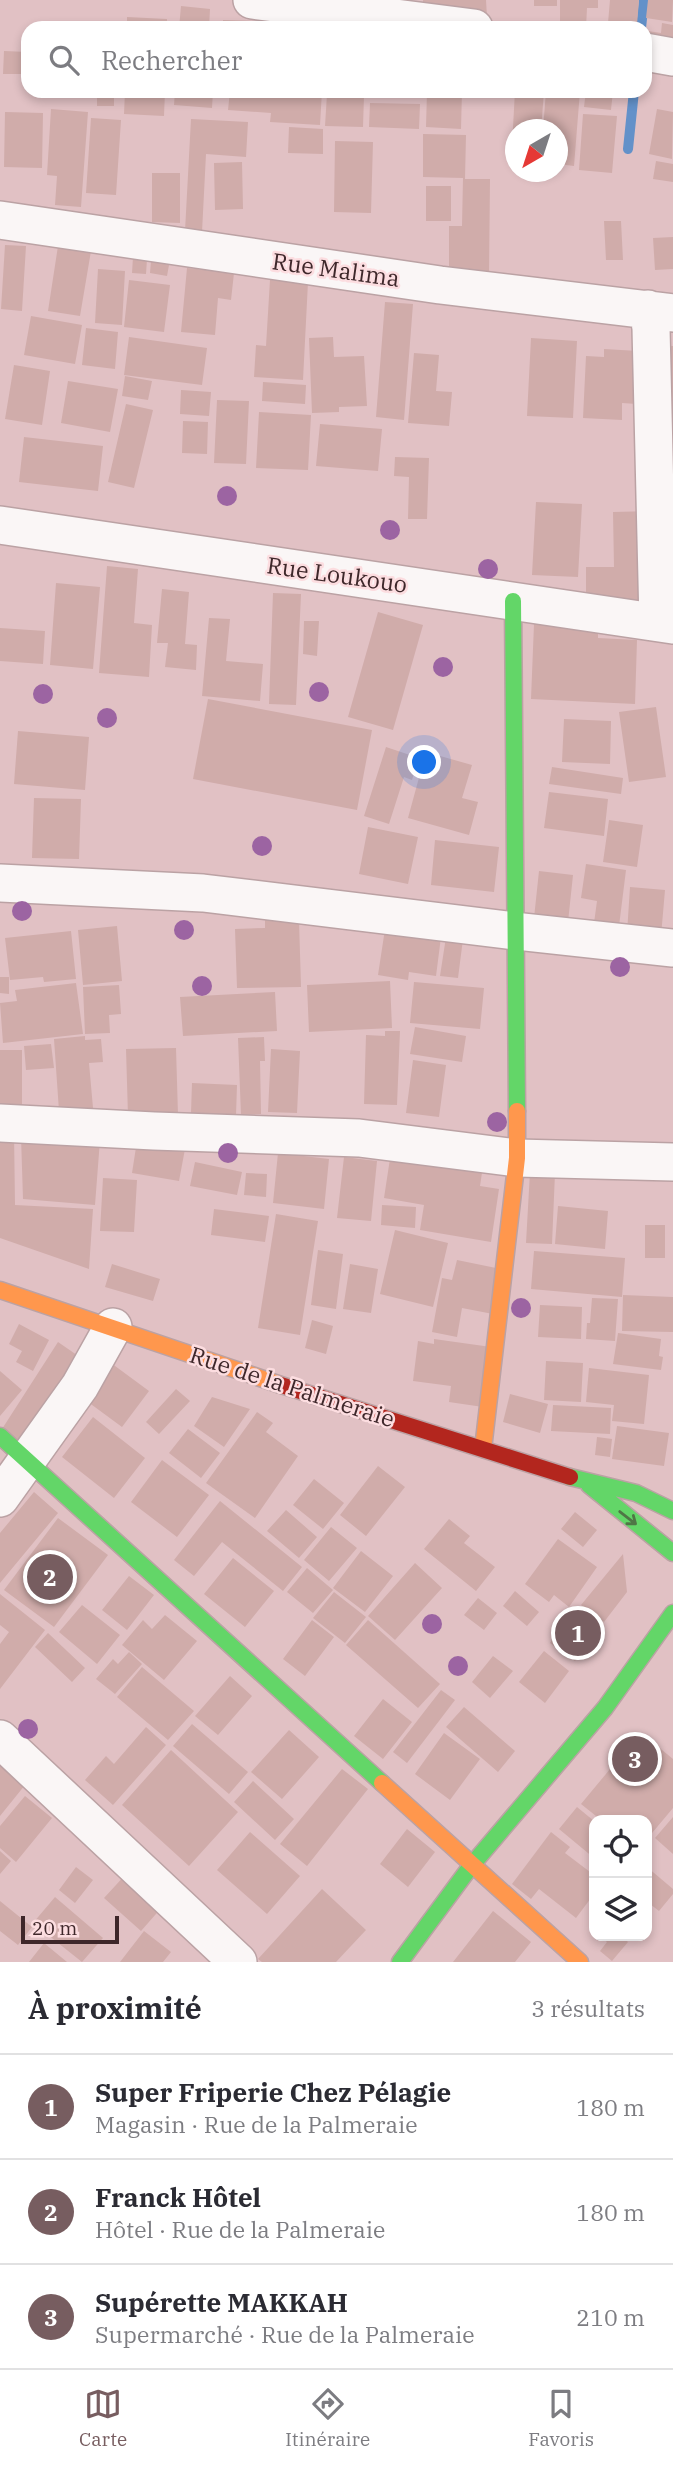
<!DOCTYPE html>
<html lang="fr">
<head>
<meta charset="utf-8">
<style>
	body { margin:0; font-family:"IBM Plex Serif",serif; background:#f7f7f7; color:#2b2b33 }
	.controls { position:absolute; right:21px; bottom:21px; display:grid; overflow:hidden; border-radius:14px; box-shadow:0 4px 10px #0003 }
	.controls button { width:63px; height:63px; display:grid; place-items:center; padding:0; border:0; border-bottom:2px solid #e1e1e2; background:#fff; color:#2b2b33; font:35px sans-serif }
	.compass { position:absolute; left:505px; top:119px; width:63px; height:63px; border-radius:50%; background:#fff; box-shadow:0 4px 10px #0003; rotate:219deg }
	.scale { position:absolute; left:21px; bottom:18px; width:98px; box-sizing:border-box; padding-left:7px; border:4px solid #3e272a; border-top:0; font-size:19px; line-height:24px; white-space:nowrap; color:#3e272a; -webkit-text-stroke:5px #fcdde0; paint-order:stroke }
	.you { position:absolute; left:425px; top:763px; width:24px; height:24px; margin:-18px; border:5px solid #fff; border-radius:50%; background:#1a73e8; box-shadow:0 0 0 10px #1a73e833 }
	.badge { display:grid; place-items:center; width:46px; height:46px; border-radius:50%; background:#775d60; color:#fff; font-size:23px; font-weight:700 }
	.pin { position:absolute; translate:-50% -50%; border:4px solid #fff; box-shadow:0 2px 7px #0006 }
	.list { margin:0; padding:0; list-style:none }
	h2 { display:flex; justify-content:space-between; align-items:center; height:91px; margin:0; padding:0 28px; font-size:30px }
	h2 small { font-size:23px; font-weight:400; color:#7c7c81 }
	.list li { display:grid; grid-template-columns:46px 1fr auto; gap:21px; align-items:center; box-sizing:border-box; height:105px; padding:0 28px; border-top:2px solid #e1e1e2 }
	.list b { display:block; font-size:26px; white-space:nowrap }
	.list p { margin:0; font-size:23px; white-space:nowrap; color:#7c7c81 }
	.list em { font-size:23px; font-style:normal; color:#7c7c81 }
	.icon { flex:none; width:38px; height:38px; fill:none; stroke:currentColor; stroke-width:2; stroke-linecap:round; stroke-linejoin:round }
	.map { position:relative; flex:none; width:673px; height:1962px; overflow:hidden }
	.search { position:absolute; background:#fff; box-shadow:0 4px 10px #0003; left:21px; right:21px; top:21px; height:77px; display:flex; align-items:center; gap:18px; box-sizing:border-box; padding:0 24px; border-radius:21px; color:#7c7c81; font-size:26px }
	.sheet { height:406px; background:#fff }
	nav { display:flex; justify-content:space-around; align-items:center; box-sizing:border-box; height:98px; border-top:2px solid #e1e1e2; background:#fff; font-size:19px; color:#7c7c81 }
	nav a { display:grid; justify-items:center; gap:4px }
	nav .on { color:#775d60 }
	.map>svg:first-child { display:block }
	.lines { fill:none; stroke-linecap:round; stroke-linejoin:round }
	.stream { stroke:#6391c9; stroke-width:10 }
	.building { fill:#d0acaa }
	.street-casing { stroke:#bba2a4; stroke-width:40 }
	.fast-casing { stroke:#bba2a4; stroke-width:19 }
	.slow-casing { stroke:#bba2a4; stroke-width:19 }
	.jam-casing { stroke:#bba2a4; stroke-width:19 }
	.street { stroke:#faf6f6; stroke-width:37 }
	.fast { stroke:#63d668; stroke-width:16 }
	.slow { stroke:#ff974d; stroke-width:16 }
	.jam { stroke:#b3261e; stroke-width:16 }
	.tree { fill:#9c64a2 }
	.oneway { stroke:#4f7646 }
	.labels { text-anchor:middle; stroke-width:5; stroke-linejoin:round; paint-order:stroke }
	.street-label { font-size:23px; fill:#3e272a; stroke:#fcdde0 }
</style>
</head>
<body>
<div class="map">
<svg width="673" height="1962" viewBox="0 0 673 1962">
	<rect width="100%" height="100%" fill="#e1c1c4"/>
	<g class="lines">
		<path class="stream" d="M641,28L644,0
			M628,149L634,91"/>
	</g>
	<path class="building" d="M423,0H486L487,17L424,19Z
		M534,0H557V6H534Z
		M560,0H598V8H587L586,28H560Z
		M610,0H639L637,25L608,23Z
		M648,0H673L672,22L646,18Z
		M181,6L210,9L209,28H179Z
		M127,17L167,19V28H127Z
		M223,20L294,22V28H223Z
		M662,23L673,25V48L646,43L648,31L661,33Z
		M4,51L28,52V74H3Z
		M97,91H114V106H97Z
		M125,91H165L164,116L124,114Z
		M175,91H213L212,108L174,105Z
		M230,91H322L320,125L270,122L271,113L228,110Z
		M427,91H462L461,129L426,127Z
		M515,91H544L541,130H516V145H512Z
		M546,91H580L574,166L558,164V130H543Z
		M586,91H613L611,110L584,107Z
		M327,94L364,96L363,127L325,126Z
		M370,103L420,104L419,129L369,127Z
		M51,109L88,112L81,207L55,205L57,176L47,175Z
		M657,109L673,112L672,159L649,154Z
		M5,112L43,113L42,168L4,167Z
		M583,114L617,116L612,173L579,170Z
		M91,118L121,120L116,195L86,193Z
		M191,119L248,122L246,157L206,154L202,232L185,231Z
		M289,127L323,129V154L288,153Z
		M423,134L466,135L465,179H490L489,275L449,274V226H462L463,178L423,177Z
		M335,141L373,142L371,213L334,212Z
		M656,161L673,164V182L653,179Z
		M242,162L243,209L215,210L214,163Z
		M152,173H180V223L152,222Z
		M426,186H451V221H426Z
		M604,221H621L623,260H606Z
		M673,237V269L655,270L653,238Z
		M5,245L26,246L22,311L1,309Z
		M58,246L91,251L80,316L48,311Z
		M133,257L147,259L146,274L132,273Z
		M151,261L169,265L167,276L150,273Z
		M187,268L234,273L231,300L218,298L215,335L181,332Z
		M98,269L125,271L122,325L95,323Z
		M129,280L170,285L164,332L124,327Z
		M270,280L308,282L303,380L254,377L256,345L266,346Z
		M385,302L413,304L404,420L376,417Z
		M31,316L82,325L75,364L24,355Z
		M86,328L118,332L115,369L82,365Z
		M129,337L207,348L202,385L124,375Z
		M333,337L334,357L364,356L367,406L339,407V412L312,413L309,338Z
		M531,338L577,341L573,418L527,416Z
		M665,346H673V473H668Z
		M604,349L638,351L637,404L622,403V420L583,418L586,356L604,357Z
		M414,353L439,355L436,391L452,392L449,426L408,423Z
		M14,365L50,371L42,425L5,419Z
		M125,376L152,381L148,400L122,396Z
		M68,381L118,389L110,432L61,423Z
		M263,382L306,385L305,404L262,401Z
		M181,390L211,392L209,416L180,414Z
		M217,400L249,401L246,464L214,463Z
		M126,404L153,410L134,488L108,482Z
		M259,412L311,415L308,470L256,468Z
		M183,421L208,422L207,454L182,453Z
		M320,424L382,429L378,471L316,466Z
		M24,437L103,446L98,491L19,482Z
		M395,457L429,458L427,519H408L409,477L394,476Z
		M536,502L582,504L578,577L532,575Z
		M653,511L654,602H586V567H614L613,512Z
		M107,566L138,569L134,623L152,625L149,677L99,673Z
		M56,583L100,587L93,669L50,665Z
		M162,589L189,592L185,644L197,645L196,670L165,667L168,643H157Z
		M273,593L301,594L296,705L269,704Z
		M378,612L423,625L393,730L348,717Z
		M209,618L230,619L226,661L263,664L260,701L202,696Z
		M304,621H319L317,656L303,654Z
		M534,624L598,627V638L637,640L635,704L531,699Z
		M0,628L45,631L43,664L0,661Z
		M208,699L372,730L357,810L193,779Z
		M656,707L666,777L629,782L619,712Z
		M564,719L611,721L610,764L562,762Z
		M18,731L89,737L85,790L14,784Z
		M386,747L419,758L412,780L404,777L389,824L364,816Z
		M426,752L472,765L462,798L478,802L469,835L408,818Z
		M552,767L623,778L621,794L549,784Z
		M549,792L608,799L604,836L544,828Z
		M34,798L81,799L79,859L32,858Z
		M609,820L643,825L637,867L603,862Z
		M368,827L418,837L408,884L359,874Z
		M435,840L499,847L494,892L431,885Z
		M586,864L626,870L619,926L594,923L597,901L581,898Z
		M539,871L573,875L568,922L534,918Z
		M630,887L665,890L661,936L627,933Z
		M265,920H299L301,987L237,988L235,929L265,928Z
		M117,926L122,981L83,985L78,930Z
		M385,929L441,937L436,976L409,972L408,980L378,975Z
		M71,931L76,979L44,982L43,977L10,980L5,938Z
		M446,937L463,939L458,978L440,976Z
		M0,977H9V994L0,993Z
		M390,981L392,1028L309,1032L307,985Z
		M414,982L484,988L480,1029L410,1023Z
		M76,983L83,1034L3,1043L0,1003L17,1001L15,990Z
		M119,985L121,1014L109,1015L110,1033L85,1034L83,987Z
		M275,992L277,1031L183,1036L180,997Z
		M415,1027L466,1036L462,1062L410,1054Z
		M385,1031H400L397,1105L364,1104L366,1035L385,1036Z
		M85,1036V1040L101,1039L103,1062L89,1063L93,1108L59,1111L54,1039Z
		M264,1037L265,1061H260L261,1114L241,1115L238,1038Z
		M51,1044L54,1068L26,1070L24,1046Z
		M176,1048L178,1115L128,1116L126,1049Z
		M271,1049L300,1051L297,1113L268,1112Z
		M0,1050H22V1105H0Z
		M413,1060L446,1065L439,1117L406,1113Z
		M192,1083L237,1085L236,1115L191,1113Z
		M0,1130L14,1132L15,1205L93,1209L89,1269L0,1238Z
		M21,1136L100,1140L95,1205L23,1199Z
		M137,1141L185,1149L179,1181L132,1173Z
		M391,1152L483,1166L480,1186L499,1189L491,1242L420,1230L424,1205L384,1198Z
		M278,1153L329,1159L324,1209L273,1203Z
		M344,1157L377,1161L371,1221L337,1218Z
		M195,1162L242,1172L237,1195L190,1186Z
		M530,1172L555,1173L552,1244L526,1243Z
		M246,1173L267,1174L266,1197L244,1195Z
		M103,1178L137,1180L134,1232L100,1231Z
		M382,1205L416,1207L415,1228L381,1225Z
		M558,1206L608,1211L605,1249L555,1244Z
		M214,1209L269,1216L265,1242L211,1235Z
		M276,1214L318,1221L300,1335L258,1328Z
		M645,1225H665V1258H645Z
		M395,1230L448,1243L433,1307L380,1294Z
		M318,1250L343,1254L336,1309L311,1305Z
		M534,1251L625,1258L622,1297L531,1289Z
		M457,1260L496,1268L493,1314L462,1308L457,1337L432,1332L442,1278L452,1280Z
		M112,1264L160,1279L153,1301L105,1287Z
		M350,1264L378,1269L371,1313L343,1309Z
		M623,1295L673,1297V1332L622,1331Z
		M592,1298L618,1299L615,1341L586,1339L587,1323H590Z
		M540,1305L582,1307L581,1339L538,1337Z
		M312,1320L333,1326L326,1354L305,1348Z
		M19,1324L49,1340L33,1371L16,1362L22,1351L9,1344Z
		M618,1333L661,1339L659,1356L663,1357L661,1370L613,1364Z
		M434,1339L491,1347L483,1407L449,1402L451,1386L413,1381L418,1341L434,1344Z
		M58,1342L87,1362L31,1448L2,1429Z
		M546,1361L583,1363L581,1402L544,1400Z
		M111,1363L149,1391L122,1427L84,1399Z
		M589,1368L649,1375L644,1424L612,1421L614,1405L586,1402Z
		M0,1371L22,1390L0,1416Z
		M176,1389L190,1401L159,1434L146,1422Z
		M510,1394L548,1404L540,1433L503,1422Z
		M212,1397L250,1409L224,1447L194,1426Z
		M553,1405L611,1408L610,1434L551,1431Z
		M257,1412L273,1423L266,1432L298,1456L255,1518L206,1483Z
		M93,1417L145,1458L114,1498L62,1457Z
		M617,1426L669,1433L664,1466L612,1459Z
		M188,1429L220,1453L201,1478L169,1453Z
		M597,1437L612,1439L610,1457L595,1455Z
		M162,1460L209,1495L177,1537L131,1502Z
		M378,1466L405,1487L366,1536L340,1515Z
		M314,1479L344,1503L323,1529L293,1505Z
		M34,1492L58,1513L0,1583V1533Z
		M220,1501L302,1567L283,1591L222,1542L194,1576L174,1560Z
		M286,1510L317,1537L299,1558L267,1531Z
		M575,1512L597,1530L583,1547L561,1529Z
		M58,1518L108,1555L54,1627L4,1590Z
		M449,1519L470,1536L464,1543L495,1567L476,1591L424,1549Z
		M331,1527L357,1548L329,1581L304,1560Z
		M558,1539L597,1567L569,1607L554,1595L549,1602L525,1584Z
		M361,1551L393,1576L365,1612L333,1588Z
		M623,1554L627,1592L604,1622L581,1605Z
		M233,1558L274,1591L245,1627L204,1594Z
		M415,1563L442,1588L395,1640L368,1616Z
		M307,1568L333,1590L313,1613L287,1592Z
		M129,1576L154,1595L127,1630L102,1610Z
		M515,1591L539,1612L527,1626L503,1606Z
		M334,1592L366,1617L345,1643L313,1618Z
		M0,1594L45,1630L0,1689V1644L9,1632L0,1625Z
		M478,1598L497,1613L484,1630L464,1615Z
		M82,1605L120,1635L97,1664L59,1632Z
		M574,1609L599,1627L575,1661L550,1643Z
		M165,1615L197,1641L164,1680L122,1645L143,1620L152,1629Z
		M312,1620L334,1637L305,1676L283,1659Z
		M368,1620L440,1684L418,1708L346,1645Z
		M48,1633L85,1668L72,1682L35,1647Z
		M544,1651L569,1671L545,1703L519,1682Z
		M129,1652L142,1664L115,1694L96,1679L113,1659L118,1664Z
		M493,1656L513,1671L490,1698L472,1682Z
		M142,1667L194,1711L168,1740L117,1697Z
		M230,1676L252,1696L218,1735L195,1716Z
		M441,1690L455,1700L407,1763L393,1752Z
		M383,1699L412,1722L383,1759L354,1736Z
		M464,1707L515,1751L498,1772L446,1727Z
		M192,1724L248,1772L229,1794L173,1746Z
		M146,1727L166,1745L113,1805L85,1780L106,1756L114,1764Z
		M289,1730L319,1757L282,1799L251,1772Z
		M444,1733L480,1759L450,1800L415,1774Z
		M635,1739L644,1747L650,1740L673,1759V1808L647,1839V1820H601L581,1804Z
		M171,1750L238,1812L189,1866L122,1805Z
		M0,1757L25,1785L0,1816Z
		M342,1769L368,1789L307,1866L280,1844Z
		M253,1781L294,1819L275,1840L234,1802Z
		M25,1796L52,1818L16,1862L0,1848V1826Z
		M577,1807L594,1821V1858L559,1829Z
		M673,1817V1854L655,1838Z
		M407,1829L435,1852L408,1887L380,1864Z
		M250,1832L300,1876L267,1914L217,1870Z
		M551,1832L570,1847L565,1853L594,1875V1894L576,1918L539,1889L531,1899L512,1884Z
		M0,1851L11,1861L0,1874Z
		M76,1867L93,1880L75,1903L59,1890Z
		M647,1867L673,1889V1894L659,1911L650,1904L647,1908Z
		M127,1873L163,1906L141,1931L104,1898Z
		M322,1889L366,1930L336,1962H262L258,1959Z
		M55,1897L103,1938L82,1962L33,1923Z
		M0,1901L32,1927L18,1945L0,1931Z
		M493,1911L531,1942L515,1962H453Z
		M144,1931L171,1952L163,1962H120Z
		M600,1936H624L623,1937L628,1942L612,1961L600,1951L607,1942Z
		M44,1943L67,1962H29Z"/>
	<g class="lines">
		<g class="street-casing">
			<path id="street" d="M252,0L474,28
				M645,52L673,57
				M0,220L440,285L673,313
				M648,309L651,328L658,622
				M0,525L673,625
				M0,883L203,893L515,931L673,948
				M0,1123L154,1131L359,1138L517,1158L673,1162
				M0,1498L80,1386L113,1327
				M0,1739L238,1962"/>
		</g>
		<g class="fast-casing">
			<path id="fast" d="M513,601L517,1111
				M0,1436L382,1783
				M570,1477L636,1493L673,1511
				M589,1485L673,1553
				M400,1962L471,1866L605,1708L673,1613"/>
		</g>
		<g class="slow-casing">
			<path id="slow" d="M0,1290L278,1384
				M483,1449L517,1158V1111
				M382,1783L580,1962"/>
		</g>
		<g class="jam-casing">
			<path id="jam" d="M278,1384L570,1477"/>
		</g>
		<use href="#street" class="street"/>
		<use href="#fast" class="fast"/>
		<use href="#slow" class="slow"/>
		<use href="#jam" class="jam"/>
	</g>
	<g class="tree">
		<circle cx="227" cy="496" r="10"/>
		<circle cx="390" cy="530" r="10"/>
		<circle cx="488" cy="569" r="10"/>
		<circle cx="443" cy="667" r="10"/>
		<circle cx="319" cy="692" r="10"/>
		<circle cx="43" cy="694" r="10"/>
		<circle cx="107" cy="718" r="10"/>
		<circle cx="262" cy="846" r="10"/>
		<circle cx="22" cy="911" r="10"/>
		<circle cx="184" cy="930" r="10"/>
		<circle cx="620" cy="967" r="10"/>
		<circle cx="202" cy="986" r="10"/>
		<circle cx="497" cy="1122" r="10"/>
		<circle cx="228" cy="1153" r="10"/>
		<circle cx="521" cy="1308" r="10"/>
		<circle cx="432" cy="1624" r="10"/>
		<circle cx="458" cy="1666" r="10"/>
		<circle cx="28" cy="1729" r="10"/>
	</g>
	<defs><path id="oneway-shaft" d="M-6 0H5M1.5-3L5.5 0L1.5 3" fill="none" stroke-width="1.6" stroke-linecap="round" stroke-linejoin="round" transform="scale(1.75)"/></defs>
	<use class="oneway" href="#oneway-shaft" transform="translate(628 1518) rotate(38)"/>
	<g class="labels">
		<g class="street-label">
			<text transform="translate(336 270) rotate(8)" y="8">Rue Malima</text>
			<text transform="translate(337 575) rotate(8)" y="8">Rue Loukouo</text>
			<text transform="translate(292 1387) rotate(18)" y="8">Rue de la Palmeraie</text>
		</g>
	</g>
</svg>
<div class="controls">
<button><svg class="icon" aria-label="locate" viewBox="0 0 24 24"><circle cx="12" cy="12" r="6"/><path d="M12 2v4M12 18v4M2 12h4M18 12h4"/></svg></button>
<button><svg class="icon" aria-label="layers" viewBox="0 0 24 24"><path d="M12 4l9 5-9 5-9-5zM3 14l9 5 9-5"/></svg></button>
</div>
<svg class="compass" viewBox="-18 -18 36 36"><path d="M0-13l5 13h-10z" fill="#e53935"/><path d="M0 13l5-13h-10z" fill="#7c7c81"/></svg>
<div class="scale">20 m</div>
<div class="you"></div>
<div class="pin badge" style="left:578px;top:1633px">1</div>
<div class="pin badge" style="left:50px;top:1577px">2</div>
<div class="pin badge" style="left:635px;top:1759px">3</div>
<div class="search"><svg class="icon" aria-label="search" viewBox="0 0 24 24"><circle cx="10" cy="10" r="6"/><path d="M15 15l6 6"/></svg>Rechercher</div>
</div>
<section class="sheet">
<h2>À proximité<small>3 résultats</small></h2>
<ul class="list">
<li><span class="badge">1</span><div><b>Super Friperie Chez Pélagie</b><p>Magasin · Rue de la Palmeraie</p></div><em>180 m</em></li>
<li><span class="badge">2</span><div><b>Franck Hôtel</b><p>Hôtel · Rue de la Palmeraie</p></div><em>180 m</em></li>
<li><span class="badge">3</span><div><b>Supérette MAKKAH</b><p>Supermarché · Rue de la Palmeraie</p></div><em>210 m</em></li>
</ul>
</section>
<nav>
<a class="on"><svg class="icon" aria-label="map" viewBox="0 0 24 24"><path d="M3 6l6-2 6 2 6-2v14l-6 2-6-2-6 2zM9 4v14M15 6v14"/></svg>Carte</a>
<a><svg class="icon" aria-label="directions" viewBox="0 0 24 24"><path d="M12 3l9 9-9 9-9-9zM9 14v-3h6M13 9l2 2-2 2"/></svg>Itinéraire</a>
<a><svg class="icon" aria-label="saved" viewBox="0 0 24 24"><path d="M7 4h10v16l-5-4-5 4z"/></svg>Favoris</a>
</nav>
</body>
</html>
